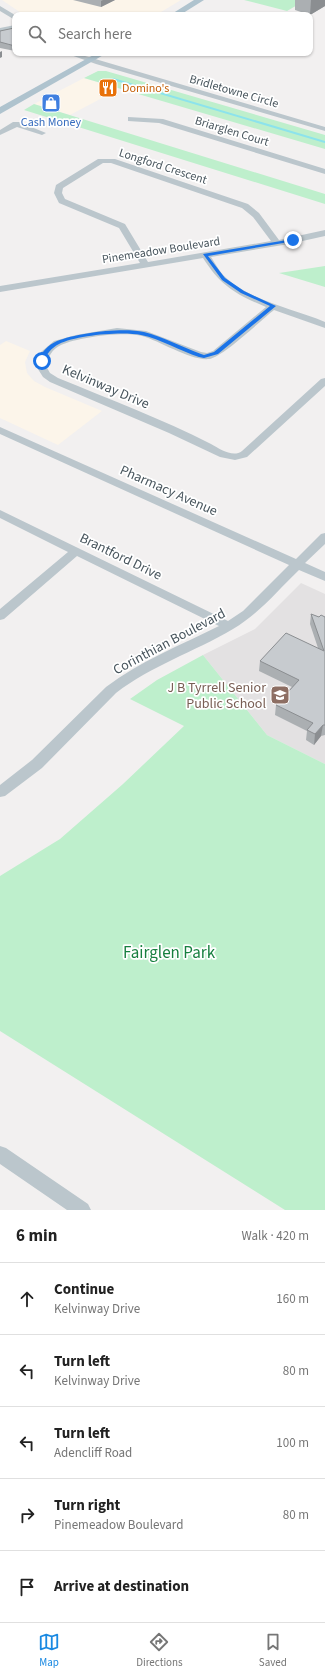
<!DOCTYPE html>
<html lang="en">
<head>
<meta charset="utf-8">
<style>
	body { margin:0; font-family:"Source Sans 3",sans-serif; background:#f6f6f6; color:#222 }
	.stop { position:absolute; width:12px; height:12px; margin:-9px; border:3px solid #1a73e8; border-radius:50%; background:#fff }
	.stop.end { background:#1a73e8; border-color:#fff; box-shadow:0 1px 4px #0008 }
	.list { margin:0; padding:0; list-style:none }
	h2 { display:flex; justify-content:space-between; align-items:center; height:52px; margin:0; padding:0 16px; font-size:17px }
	h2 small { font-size:13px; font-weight:400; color:#767676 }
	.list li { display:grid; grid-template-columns:26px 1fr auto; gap:12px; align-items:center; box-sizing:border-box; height:72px; padding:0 16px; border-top:1px solid #e0e0e0 }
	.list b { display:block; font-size:15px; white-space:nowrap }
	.list p { margin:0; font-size:13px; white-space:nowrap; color:#767676 }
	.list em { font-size:13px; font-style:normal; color:#767676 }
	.icon { flex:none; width:22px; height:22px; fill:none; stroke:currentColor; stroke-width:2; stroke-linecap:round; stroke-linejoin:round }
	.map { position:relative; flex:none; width:325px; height:1210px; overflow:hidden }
	.search { position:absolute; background:#fff; box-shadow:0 1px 3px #0004; left:12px; right:12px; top:12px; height:44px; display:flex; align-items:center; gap:10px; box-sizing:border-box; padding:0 14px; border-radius:8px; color:#767676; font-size:15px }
	.sheet { height:412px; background:#fff }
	nav { display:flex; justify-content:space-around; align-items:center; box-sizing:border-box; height:56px; border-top:1px solid #e0e0e0; background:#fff; font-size:11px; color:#767676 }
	nav a { display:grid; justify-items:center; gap:2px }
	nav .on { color:#1a89e2 }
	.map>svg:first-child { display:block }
	.commercial { fill:#fcf5ea }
	.education { fill:#e3e1e2 }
	.green { fill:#beefcc }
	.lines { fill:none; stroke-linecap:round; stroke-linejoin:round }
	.stream { stroke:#8ce3ec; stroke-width:2 }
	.minor { fill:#bbc6cc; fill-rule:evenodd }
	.major { fill:#afc3ce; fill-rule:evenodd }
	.wall { fill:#abafb2 }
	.shaded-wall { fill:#8b8e91 }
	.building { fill:#c7cbcf; stroke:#8b8e91 }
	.route { fill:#1a73e8 }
	.labels { text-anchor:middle; stroke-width:3.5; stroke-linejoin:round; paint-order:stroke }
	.far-food-label { font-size:12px; fill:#c56008; stroke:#fff; text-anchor:start }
	.far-street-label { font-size:12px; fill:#48555d; stroke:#fff }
	.far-shop-label { font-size:12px; fill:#366cbe; stroke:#fff }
	.street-label { font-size:14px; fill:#48555d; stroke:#fff }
	.education-label { font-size:14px; fill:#785e54; stroke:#fff; text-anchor:end }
	.near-park-label { font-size:17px; fill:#177f3f; stroke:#fff }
</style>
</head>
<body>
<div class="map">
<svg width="325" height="1210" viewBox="0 0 325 1210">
	<rect width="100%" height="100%" fill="#f2f0f0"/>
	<path class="commercial" d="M2,0H181L156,15H24Z
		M84,78L119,89L70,115L34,104Z
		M6,341L30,351L25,362L27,373L34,381L45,387L102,411L58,445L0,418V345Z"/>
	<path class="education" d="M301,583L325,594V764L267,735L203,655L255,629Z"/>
	<path class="green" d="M244,0H306L287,11Z
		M98,71H106L325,135V149L84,78Z
		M34,104L325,194V204L24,110Z
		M325,266V287L279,273Z
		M203,655L267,735L325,764V1210H285L0,1031V876L60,839L123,784L184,726L130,699L157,680Z"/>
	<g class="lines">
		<path class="stream" d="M113,79L325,142"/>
		<path class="minor" d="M0,6L15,15V20L0,11Z
			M15,25V29L0,32V28Z
			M65,53H75L325,127V131L96,64Z
			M128,117L163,119L325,169V174L159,123L128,121Z
			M13,122H19L46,133L42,135L17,127L0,135V130Z
			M98,159H115L248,204L259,213L279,240L325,230V236L289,244L211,257C215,263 218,269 223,275C249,301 292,308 325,322V328L274,310C261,320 223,357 209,359C191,361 160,341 142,336C125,331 78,337 61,345C52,349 48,357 46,366L50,373L58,378C109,399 162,419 211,444C220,449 233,458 242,451L321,379L325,378V386L247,457L235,460L220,457L169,433L50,382L43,377L36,366L41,352L54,341L76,335L117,328L146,331L201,352L207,353L213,351L266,307C235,294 221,286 203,258L0,292V286L140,263L119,228L59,203L54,193L56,185ZM103,163H111L242,208L253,217L271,241L148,262L125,224L65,199L62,193L63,188Z
			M0,427L296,559L321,534L325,533V544L305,563L325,572V581L299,570C278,590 259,614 233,629C194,652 151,666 116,693L42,768L5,796L0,797V785L32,760L106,687C140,661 181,645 219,626L77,556L4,619L0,620V609L68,552L0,518V510L228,621L243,611L289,565L0,434Z
			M0,1146L6,1148L88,1204L91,1210H67L0,1164Z"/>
		<path class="major" d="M194,0H204L180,15H170Z
			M97,53H107L0,114V107Z"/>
	</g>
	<path class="wall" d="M73,0H115L101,7Z
		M295,0H325V6L310,15L295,10Z
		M15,28V51L0,48V31Z
		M311,614L319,617H325V735L321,736L314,745L306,740L307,731L275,715L276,705L292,687L259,671L260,661L318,648L310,624Z"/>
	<path class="shaded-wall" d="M103,0H115L101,7V1Z
		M311,0H325V6L310,15Z
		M2,51V57L0,58V52Z
		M323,725L321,736L314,745L315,734Z"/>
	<path class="building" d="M14,28H15V46L0,42V31Z
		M311,614L319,617L321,615L325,617V725H323L315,734L307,730L313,723L276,705L299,680L260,661L286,633L324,651Z"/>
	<path class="route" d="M293,239L295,241L208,256L225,278L244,291L276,306L218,354L204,358L199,357C180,351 161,339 141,335C123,331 76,335 59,344C51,348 47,354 43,362L39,361C41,352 48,345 57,341C77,333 122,327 144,332C163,337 182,347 201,354L204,355L214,352L270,306L241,293L222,280L203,254Z"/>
	<defs>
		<g id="restaurant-square" transform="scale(1)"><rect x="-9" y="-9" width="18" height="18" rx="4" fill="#e8710a" stroke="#fff"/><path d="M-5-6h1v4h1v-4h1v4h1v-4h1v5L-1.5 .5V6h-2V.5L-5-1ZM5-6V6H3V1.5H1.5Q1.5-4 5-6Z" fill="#fff"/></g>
		<g id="shop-square" transform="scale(1)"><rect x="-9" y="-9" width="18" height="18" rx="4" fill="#3f7fe0" stroke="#fff"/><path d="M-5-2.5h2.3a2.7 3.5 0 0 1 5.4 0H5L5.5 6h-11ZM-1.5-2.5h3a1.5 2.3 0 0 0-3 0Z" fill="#fff"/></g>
		<g id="school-square" transform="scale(1)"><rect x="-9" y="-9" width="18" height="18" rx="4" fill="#8d6e63" stroke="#fff"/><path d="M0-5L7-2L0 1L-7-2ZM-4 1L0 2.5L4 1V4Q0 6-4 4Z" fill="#fff"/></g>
	</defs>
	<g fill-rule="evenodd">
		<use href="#restaurant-square" x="108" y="88"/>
		<use href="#shop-square" x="51" y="103"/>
		<use href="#school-square" x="280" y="695"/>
	</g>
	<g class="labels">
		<g class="far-food-label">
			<text x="122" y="92">Domino's</text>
		</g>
		<g class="far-street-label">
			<text transform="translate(234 91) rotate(16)" y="4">Bridletowne Circle</text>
			<text transform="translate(232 131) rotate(17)" y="4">Briarglen Court</text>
			<text transform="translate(163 166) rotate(18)" y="4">Longford Crescent</text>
			<text transform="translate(161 250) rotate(-9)" y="4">Pinemeadow Boulevard</text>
		</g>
		<g class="far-shop-label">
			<text x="51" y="126">Cash Money</text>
		</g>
		<g class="street-label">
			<text transform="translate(106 386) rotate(23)" y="5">Kelvinway Drive</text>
			<text transform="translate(169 490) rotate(24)" y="5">Pharmacy Avenue</text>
			<text transform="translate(121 556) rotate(26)" y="5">Brantford Drive</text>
			<text transform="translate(169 641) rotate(-28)" y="5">Corinthian Boulevard</text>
		</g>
		<g class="education-label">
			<text x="266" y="692">J B Tyrrell Senior<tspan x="266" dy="16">Public School</tspan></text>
		</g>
		<g class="near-park-label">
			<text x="169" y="958">Fairglen Park</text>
		</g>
	</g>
</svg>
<div class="stop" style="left:42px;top:361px"></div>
<div class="stop end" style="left:293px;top:240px"></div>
<div class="search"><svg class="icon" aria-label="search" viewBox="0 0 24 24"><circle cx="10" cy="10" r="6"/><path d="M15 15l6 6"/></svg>Search here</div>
</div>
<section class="sheet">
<h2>6 min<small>Walk · 420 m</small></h2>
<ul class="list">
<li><svg class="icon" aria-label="ahead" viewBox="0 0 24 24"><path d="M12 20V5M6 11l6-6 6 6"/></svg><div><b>Continue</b><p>Kelvinway Drive</p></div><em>160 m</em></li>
<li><svg class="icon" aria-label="left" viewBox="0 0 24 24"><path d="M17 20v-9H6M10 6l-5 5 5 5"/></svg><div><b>Turn left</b><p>Kelvinway Drive</p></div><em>80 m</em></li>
<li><svg class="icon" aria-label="left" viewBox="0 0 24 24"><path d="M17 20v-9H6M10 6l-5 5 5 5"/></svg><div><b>Turn left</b><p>Adencliff Road</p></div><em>100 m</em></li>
<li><svg class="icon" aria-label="right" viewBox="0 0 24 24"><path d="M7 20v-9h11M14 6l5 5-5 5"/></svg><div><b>Turn right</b><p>Pinemeadow Boulevard</p></div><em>80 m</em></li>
<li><svg class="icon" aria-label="arrive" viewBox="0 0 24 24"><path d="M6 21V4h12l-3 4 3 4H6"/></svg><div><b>Arrive at destination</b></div></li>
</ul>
</section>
<nav>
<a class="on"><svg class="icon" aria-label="map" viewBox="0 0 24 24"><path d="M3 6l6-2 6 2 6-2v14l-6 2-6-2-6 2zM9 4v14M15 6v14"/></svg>Map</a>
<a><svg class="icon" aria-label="directions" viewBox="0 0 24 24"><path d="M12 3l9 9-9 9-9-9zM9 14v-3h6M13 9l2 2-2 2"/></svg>Directions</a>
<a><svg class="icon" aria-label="saved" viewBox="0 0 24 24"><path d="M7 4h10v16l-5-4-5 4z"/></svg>Saved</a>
</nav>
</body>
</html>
